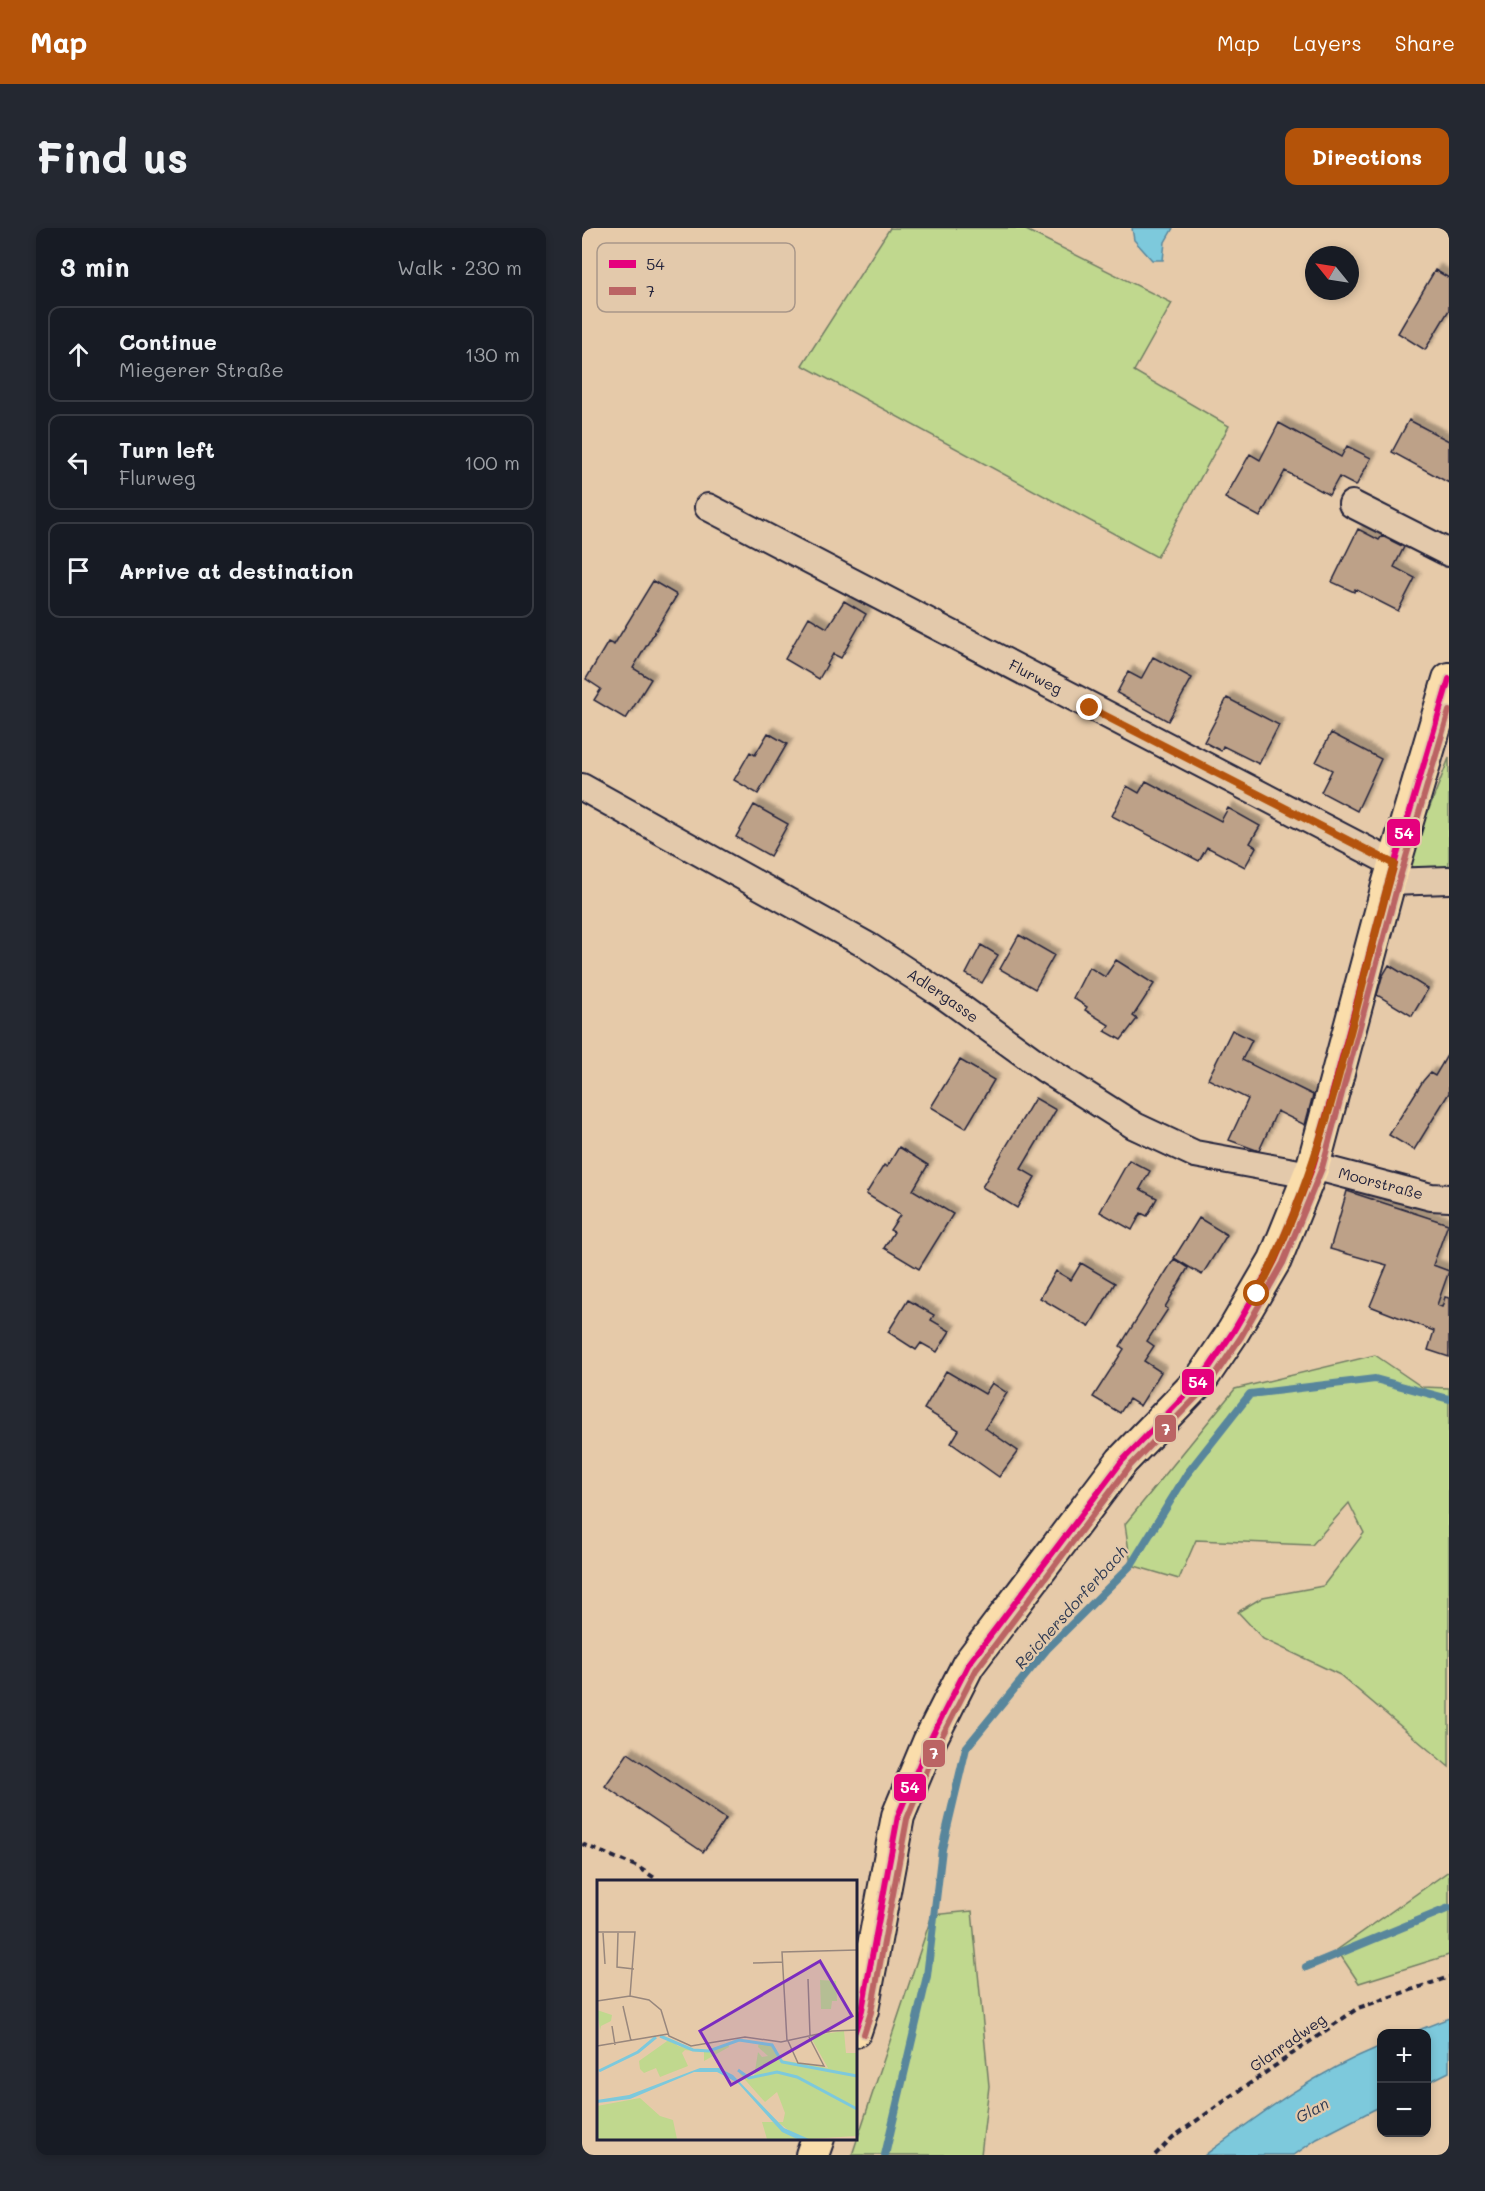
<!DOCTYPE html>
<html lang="en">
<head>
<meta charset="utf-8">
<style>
	body { margin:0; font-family:Mali,sans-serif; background:#242831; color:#f1f3f6 }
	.controls { position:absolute; right:18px; bottom:18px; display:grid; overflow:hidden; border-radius:12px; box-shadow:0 3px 9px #0003 }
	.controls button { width:54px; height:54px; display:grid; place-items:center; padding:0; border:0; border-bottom:2px solid #363941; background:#171b24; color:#f1f3f6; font:30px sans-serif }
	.compass { position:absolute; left:723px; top:18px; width:54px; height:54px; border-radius:50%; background:#171b24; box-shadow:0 3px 9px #0003; rotate:300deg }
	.stop { position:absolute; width:18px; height:18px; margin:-14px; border:4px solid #b45309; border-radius:50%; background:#fff }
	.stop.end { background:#b45309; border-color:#fff; box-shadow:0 2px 6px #0008 }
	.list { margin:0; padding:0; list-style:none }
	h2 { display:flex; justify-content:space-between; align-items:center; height:78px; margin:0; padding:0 24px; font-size:26px }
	h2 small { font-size:20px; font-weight:400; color:#9ea1a6 }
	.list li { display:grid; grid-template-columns:39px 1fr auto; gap:18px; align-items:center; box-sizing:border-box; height:96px; margin:0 12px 12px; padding:0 12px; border:2px solid #363941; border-radius:12px }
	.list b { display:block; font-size:22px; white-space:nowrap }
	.list p { margin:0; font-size:20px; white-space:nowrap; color:#9ea1a6 }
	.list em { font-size:20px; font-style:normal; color:#9ea1a6 }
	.icon { flex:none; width:33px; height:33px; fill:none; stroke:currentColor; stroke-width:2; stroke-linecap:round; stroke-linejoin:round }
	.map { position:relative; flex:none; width:867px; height:1927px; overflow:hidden; border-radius:12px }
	header { display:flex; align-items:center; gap:36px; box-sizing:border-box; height:84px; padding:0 30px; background:#b45309; color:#fff }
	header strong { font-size:28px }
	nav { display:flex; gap:33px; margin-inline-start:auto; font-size:21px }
	.intro { display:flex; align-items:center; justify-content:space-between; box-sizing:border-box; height:144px; padding:0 36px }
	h1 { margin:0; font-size:42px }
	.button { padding:15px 27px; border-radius:12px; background:#b45309; color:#fff; font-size:21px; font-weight:700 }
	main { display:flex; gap:36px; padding:0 36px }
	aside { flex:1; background:#171b24; border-radius:12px; box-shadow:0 3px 9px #0003 }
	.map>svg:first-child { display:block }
	.green { fill:#c0d88e; stroke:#717d64; stroke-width:1.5 }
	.water { fill:#7dc9dc; stroke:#59869c; stroke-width:1.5 }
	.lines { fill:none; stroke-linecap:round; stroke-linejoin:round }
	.stream { stroke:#59869c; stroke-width:8 }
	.building { fill:#bda188; stroke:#22223b; stroke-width:1.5; filter:url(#shadow) }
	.minor-casing { stroke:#22223b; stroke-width:30 }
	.major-casing { stroke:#22223b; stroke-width:36 }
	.path { stroke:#22223b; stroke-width:4; stroke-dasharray:6 4.5; stroke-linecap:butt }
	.minor { stroke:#e3c9ab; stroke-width:26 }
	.major { stroke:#faddab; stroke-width:32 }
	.bus-1-casing { stroke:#e3c9ab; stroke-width:10 }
	.bus-2-casing { stroke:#e3c9ab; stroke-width:10 }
	.bus-1 { stroke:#e5007d; stroke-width:6 }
	.bus-2 { stroke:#bb6464; stroke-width:6 }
	.route { stroke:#b45309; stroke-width:8 }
	.labels { text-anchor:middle; stroke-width:4.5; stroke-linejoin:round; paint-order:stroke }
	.street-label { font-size:15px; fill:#22223b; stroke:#e3c9ab }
	.water-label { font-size:16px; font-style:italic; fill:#303b53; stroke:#e3c9ab }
	.inset-river { fill:none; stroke:#7dc9dc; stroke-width:3 }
	.inset-road { fill:none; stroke:#98877d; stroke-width:1.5 }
	.view { fill:#7b2cbf; fill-opacity:0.15; stroke:#7b2cbf; stroke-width:3 }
	.inset-edge { fill:none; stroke:#22223b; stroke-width:3 }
	.key { fill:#e3c9ab; stroke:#a99789; stroke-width:1.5 }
	.key-label { font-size:16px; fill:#22223b }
	.line-badge { stroke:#e3c9ab; stroke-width:2 }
	.badge-label { font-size:16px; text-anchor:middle; font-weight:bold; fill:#fff }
</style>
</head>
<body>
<header>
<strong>Map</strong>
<nav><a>Map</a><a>Layers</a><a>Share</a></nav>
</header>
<div class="intro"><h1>Find us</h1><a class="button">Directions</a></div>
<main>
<aside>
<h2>3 min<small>Walk · 230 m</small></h2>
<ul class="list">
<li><svg class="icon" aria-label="ahead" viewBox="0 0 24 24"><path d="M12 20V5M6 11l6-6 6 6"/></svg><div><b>Continue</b><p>Miegerer Straße</p></div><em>130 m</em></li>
<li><svg class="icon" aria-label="left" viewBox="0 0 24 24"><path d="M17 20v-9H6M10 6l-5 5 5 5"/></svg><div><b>Turn left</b><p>Flurweg</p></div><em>100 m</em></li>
<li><svg class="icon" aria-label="arrive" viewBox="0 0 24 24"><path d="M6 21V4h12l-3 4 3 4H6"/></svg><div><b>Arrive at destination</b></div></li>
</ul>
</aside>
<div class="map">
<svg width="867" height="1927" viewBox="0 0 867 1927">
	<defs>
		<filter id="shadow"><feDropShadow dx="5.5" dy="-5.5" stdDeviation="1.5" flood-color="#0004"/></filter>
	</defs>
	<rect width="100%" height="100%" fill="#e6caa9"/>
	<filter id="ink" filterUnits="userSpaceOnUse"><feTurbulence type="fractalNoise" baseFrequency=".0167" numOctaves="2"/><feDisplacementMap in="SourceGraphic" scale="12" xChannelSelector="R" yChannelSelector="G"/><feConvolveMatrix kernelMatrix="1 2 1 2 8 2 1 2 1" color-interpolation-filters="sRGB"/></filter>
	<g filter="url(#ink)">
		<path class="green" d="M308,0H440L590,75L552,143L647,198L575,329L220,137Z
			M867,530V644L822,645Z
			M793,1127L840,1159L867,1160V1539L758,1447L681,1411L656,1384L681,1369L741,1358L782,1305L767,1275L730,1317L614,1312L597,1351L549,1337L543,1296L653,1161Z
			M867,1643V1727L777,1755L755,1722Z
			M390,1683L407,1858L399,1927H270L350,1687Z"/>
		<path class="water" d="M550,0H591L583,14L581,32H570L552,12Z
			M867,1790V1844L845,1855L844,1806L829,1805Z
			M799,1818V1878L735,1911L712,1927H623C682,1883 731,1846 799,1818Z"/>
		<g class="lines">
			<path class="stream" d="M724,1739L867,1680
				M303,1927L345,1748L360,1621L384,1520L465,1421L549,1337L605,1246L668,1166L793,1151L867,1171"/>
		</g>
		<path class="building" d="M853,42L867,50V82L843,122L816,105Z
			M827,192L867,213V255L810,224Z
			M697,195L759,229L765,218L789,230L774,258L757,249L747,267L703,243L678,289L643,270L668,226L678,232Z
			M776,301L797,312L800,308L822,319L812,339L833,350L816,383L773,361L772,364L750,354Z
			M71,353L95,367L51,440L69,451L44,491L12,472L19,461L4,451L26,414L32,417Z
			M262,373L284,386L259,430L251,426L237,451L203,431L227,389L245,400Z
			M571,429L610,450L586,493L535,465L546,444L559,451Z
			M645,470L697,497L677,536L641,518L639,523L622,514Z
			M186,505L205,516L176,566L152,552L168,524L173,527Z
			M749,505L799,531L775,583L739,564L750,542L734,534Z
			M564,553L639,593L646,580L678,598L668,615L674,619L663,639L625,619L617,633L530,588L545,558L557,565Z
			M172,577L206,596L188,628L154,609Z
			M437,707L472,727L453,761L418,741Z
			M399,717L416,727L400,755L384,746Z
			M534,732L572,756L551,788L555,791L539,812L523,803L527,797L503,782L505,779L491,770L507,739L523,749Z
			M807,737L846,761L830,788L795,767L800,749Z
			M650,802L670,812L660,832L731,867L723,897L695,883L677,923L647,912L666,871L626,851Z
			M867,824V865L832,922L807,907L841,853L848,845L853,848Z
			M378,832L412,852L384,900L349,879Z
			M453,870L474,882L439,941L453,949L435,980L400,959Z
			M317,919L346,937L331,962L371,986L337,1041L302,1020L312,1004L308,1002L318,987L284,966L302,937L305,939Z
			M547,932L568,943L558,961L575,970L565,988L559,985L550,1002L518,984Z
			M765,963L866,996L851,1037L867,1043L855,1077L860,1079L863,1069L867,1070V1129L846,1122L852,1103L788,1078L805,1037L748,1021Z
			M617,990L645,1007L620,1047L592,1030Z
			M592,1031L606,1040L583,1079L586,1081L565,1113L572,1118L562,1133L579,1144L558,1178L547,1171L538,1185L511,1169L542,1121L538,1118Z
			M499,1035L533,1055L507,1099L458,1070L474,1043L489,1052Z
			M326,1072L352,1087L349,1092L368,1103L355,1124L339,1115L334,1122L306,1104Z
			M364,1143L403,1166L410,1155L425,1165L403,1200L436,1223L417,1249L369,1215L377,1202L342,1181Z
			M46,1525L144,1591L121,1624L23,1558Z"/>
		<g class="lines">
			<g class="minor-casing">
				<g id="minor">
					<path d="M770,276L867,325"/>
					<path id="s1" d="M126,279L812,636"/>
					<path id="s2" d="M0,559L286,718L361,767L463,841L553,898L613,926L728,947"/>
					<path d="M807,654L867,652"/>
					<path id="s3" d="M731,938L849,969L867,970"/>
				</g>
			</g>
			<g class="major-casing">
				<path id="major" d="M273,1803L280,1782L316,1588L347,1514L386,1437L540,1233L620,1150L651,1104L693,1032L731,938L807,654L867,451
					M230,1927L236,1910"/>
			</g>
			<path class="path" d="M0,1616L56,1639L79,1654
				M573,1927L591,1909L776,1780L867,1749"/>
			<use href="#minor" class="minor"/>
			<use href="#major" class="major"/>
			<g class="bus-1-casing">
				<path id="bus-1" d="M273,1803L280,1782L316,1588L347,1514L386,1437L540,1233L620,1150L651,1104L693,1032L731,938L807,654L867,451"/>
			</g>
			<g class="bus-2-casing">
				<path id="bus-2" d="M282,1806L289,1784L325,1591L355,1518L394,1442L547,1239L627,1156L659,1109L701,1035L740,940L816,656L867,483"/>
			</g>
			<use href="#bus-1" class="bus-1"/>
			<use href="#bus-2" class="bus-2"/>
		</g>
	</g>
	<g class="lines" filter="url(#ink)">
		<path class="route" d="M508,480L812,636C771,780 746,933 675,1066"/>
	</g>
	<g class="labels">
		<g class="street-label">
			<text dy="5" stroke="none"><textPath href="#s1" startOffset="369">Flurweg</textPath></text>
			<text dy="5" stroke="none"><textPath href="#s2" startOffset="417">Adlergasse</textPath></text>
			<text dy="5" stroke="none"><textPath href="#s3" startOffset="70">Moorstraße</textPath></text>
			<text transform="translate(706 1815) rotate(-35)" y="5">Glanradweg</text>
		</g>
		<g class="water-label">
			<text transform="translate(489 1379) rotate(-48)" y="6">Reichersdorferbach</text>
			<text transform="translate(730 1882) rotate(-28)" y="6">Glan</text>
		</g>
	</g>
	<g transform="translate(15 1652)">
		<rect width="260" height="260" fill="#e6caa9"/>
		<path d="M223,100L239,101L240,121H235L234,129H224ZM0,130L15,135L14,141L4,146L3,150ZM247,151L249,173H259V256L212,259L199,256L181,242H186L188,233L180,212L168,222L142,193L157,197L161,172L165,177L171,176L161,167L162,162L174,164L184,180L231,188L213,156ZM73,159L81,166L104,172L88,170L85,173L91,186L63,197L59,188L47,193L43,189L42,181ZM131,164L132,167L107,181V171ZM43,218L63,236L76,240L80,259H0V226ZM165,242H176L200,259H170Z" fill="#c0d88e"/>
		<path d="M103,188H122L136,195L187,248L212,259H200L185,252L141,203L120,192H97L33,219L0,223V220L32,215Z" fill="#7dc9dc"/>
		<path class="inset-river" d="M63,156L96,170L112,171L142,160L175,165L185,182L260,196M141,190L152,198L180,192L200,197L260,229M2,191L41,172L59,157"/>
		<path class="inset-road" d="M0,52H38L33,116M6,53L8,84M21,53L20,87L37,89M156,83L186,82M211,99L213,155M0,121L33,116L52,120L64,130L72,156L94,166L148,157L184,162L235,151L260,150M26,126L34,161M15,146L18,165M190,161L185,72L260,70M191,161L201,183L227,186L212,157M0,166L71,154"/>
		<path class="view" d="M223,81L255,136L134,205L103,151Z"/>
		<rect width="260" height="260" class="inset-edge"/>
	</g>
	<rect x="15" y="15" width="198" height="69" rx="9" class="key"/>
	<rect x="27" y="32" width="27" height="8" fill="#e5007d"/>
	<rect x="27" y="59" width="27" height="8" fill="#bb6464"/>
	<g class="key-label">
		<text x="64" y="42">54</text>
		<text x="64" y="69">7</text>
	</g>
	<g class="line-badge">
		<rect x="804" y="590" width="35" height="29" rx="6" fill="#e5007d"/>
		<rect x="599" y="1140" width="34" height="28" rx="6" fill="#e5007d"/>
		<rect x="572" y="1186" width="23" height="29" rx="6" fill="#bb6464"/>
		<rect x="340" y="1511" width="24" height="29" rx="6" fill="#bb6464"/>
		<rect x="311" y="1545" width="34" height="29" rx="6" fill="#e5007d"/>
	</g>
	<g class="badge-label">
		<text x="822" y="611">54</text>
		<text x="616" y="1160">54</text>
		<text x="584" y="1207">7</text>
		<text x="352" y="1531">7</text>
		<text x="328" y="1565">54</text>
	</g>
</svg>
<div class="controls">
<button>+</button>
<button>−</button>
</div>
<svg class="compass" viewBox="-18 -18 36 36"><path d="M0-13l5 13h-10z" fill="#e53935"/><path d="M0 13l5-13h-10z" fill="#9ea1a6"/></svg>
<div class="stop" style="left:675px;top:1066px"></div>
<div class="stop end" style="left:508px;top:480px"></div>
</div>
</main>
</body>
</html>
